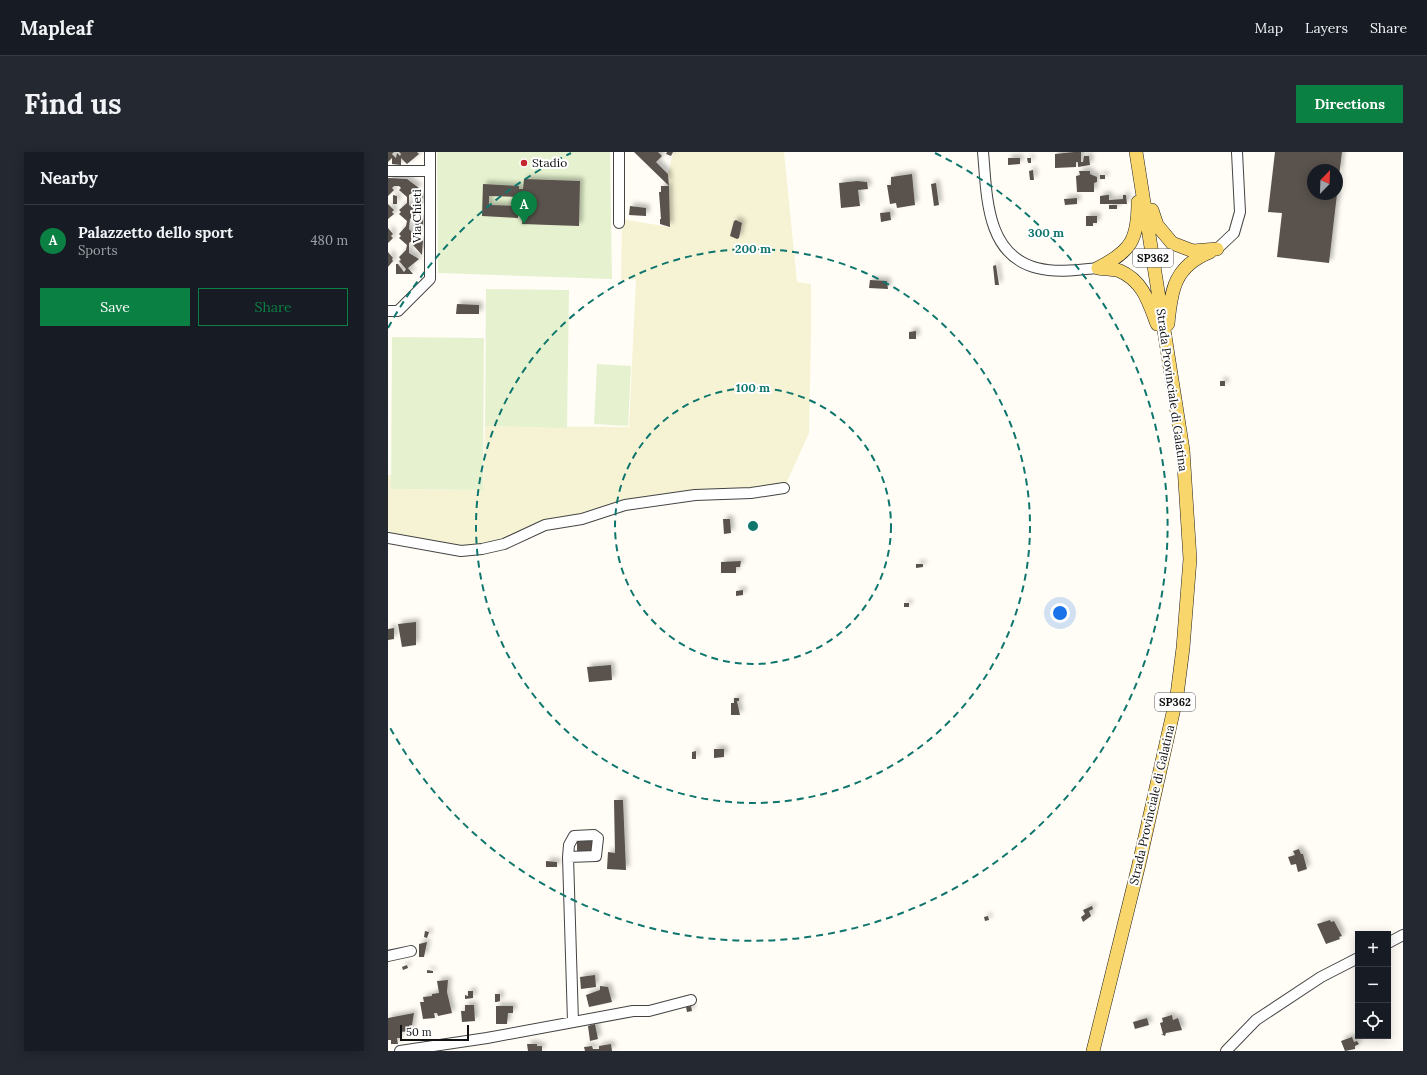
<!DOCTYPE html>
<html lang="en">
<head>
<meta charset="utf-8">
<style>
	body { margin:0; font-family:Lora,serif; background:#242831; color:#f1f3f6 }
	.controls { position:absolute; right:12px; bottom:12px; display:grid; overflow:hidden; border-radius:0px; box-shadow:0 2px 10px #0003 }
	.controls button { width:36px; height:36px; display:grid; place-items:center; padding:0; border:0; border-bottom:1px solid #363941; background:#171b24; color:#f1f3f6; font:20px sans-serif }
	.compass { position:absolute; left:919px; top:12px; width:36px; height:36px; border-radius:50%; background:#171b24; box-shadow:0 2px 10px #0003; rotate:23deg }
	.scale { position:absolute; left:12px; bottom:10px; width:69px; box-sizing:border-box; padding-left:4px; border:2px solid #111; border-top:0; font-size:11px; line-height:14px; white-space:nowrap; color:#111; -webkit-text-stroke:3px #fff; paint-order:stroke }
	.you { position:absolute; left:672px; top:461px; width:14px; height:14px; margin:-10px; border:3px solid #fff; border-radius:50%; background:#1a73e8; box-shadow:0 0 0 6px #1a73e833 }
	.badge { display:grid; place-items:center; width:26px; height:26px; border-radius:50%; background:#0b8043; color:#fff; font-size:13px; font-weight:700 }
	.pin { position:absolute; translate:-50% -33px; filter:drop-shadow(0 1px 2px #0008) }
	.pin::after { content:''; position:absolute; top:21px; width:14px; height:12px; background:inherit; clip-path:polygon(0 0,100% 0,50% 100%) }
	.list { margin:0; padding:0; list-style:none }
	h2 { display:flex; justify-content:space-between; align-items:center; height:52px; margin:0; padding:0 16px; font-size:17px }
	h2 small { font-size:13px; font-weight:400; color:#9ea1a6 }
	.list li { display:grid; grid-template-columns:26px 1fr auto; gap:12px; align-items:center; box-sizing:border-box; height:72px; padding:0 16px; border-top:1px solid #363941 }
	.list b { display:block; font-size:15px; white-space:nowrap }
	.list p { margin:0; font-size:13px; white-space:nowrap; color:#9ea1a6 }
	.list em { font-size:13px; font-style:normal; color:#9ea1a6 }
	.actions { display:flex; gap:8px; padding:12px 16px }
	.actions a { flex:1; padding:9px 0; border:1px solid #0b8043; border-radius:0px; text-align:center; font-size:14px; color:#0b8043 }
	.actions .main { background:#0b8043; color:#fff }
	.icon { flex:none; width:22px; height:22px; fill:none; stroke:currentColor; stroke-width:2; stroke-linecap:round; stroke-linejoin:round }
	.map { position:relative; flex:none; width:1015px; height:899px; overflow:hidden; border-radius:0px }
	header { display:flex; align-items:center; gap:24px; box-sizing:border-box; height:56px; padding:0 20px; background:#171b24; border-bottom:1px solid #363941 }
	header strong { font-size:19px }
	nav { display:flex; gap:22px; margin-inline-start:auto; font-size:14px }
	.intro { display:flex; align-items:center; justify-content:space-between; box-sizing:border-box; height:96px; padding:0 24px }
	h1 { margin:0; font-size:28px }
	.button { padding:10px 18px; border-radius:0px; background:#0b8043; color:#fff; font-size:14px; font-weight:700 }
	main { display:flex; gap:24px; padding:0 24px }
	aside { flex:1; background:#171b24; border-radius:0px; box-shadow:0 2px 10px #0003 }
	.map>svg:first-child { display:block }
	.farmland { fill:#f6f3d4 }
	.pitch { fill:#e6f2cf }
	.building { fill:#5a524d; fill-rule:evenodd; filter:url(#shadow) }
	.lines { fill:none; stroke-linecap:round; stroke-linejoin:round }
	.minor-casing { stroke:#444; stroke-width:12 }
	.major-casing { stroke:#222; stroke-width:14 }
	.minor { stroke:#fff; stroke-width:10 }
	.major { stroke:#f9d66b; stroke-width:13 }
	.ring { fill:none; stroke:#0f766e; stroke-width:2; stroke-dasharray:7 5 }
	.poi-dot { fill:#c4262e; stroke:#fff; stroke-width:1.5 }
	.labels { text-anchor:middle; stroke-width:4; stroke-linejoin:round; paint-order:stroke }
	.shield { fill:#fff; stroke:#585858; stroke-width:1 }
	.shield-label { font-size:11px; font-weight:bold; fill:#111 }
	.poi-label { font-size:12px; fill:#111; stroke:#fff; text-anchor:start }
	.street-label { font-size:12px; fill:#111; stroke:#fff }
	.centre { fill:#0f766e; stroke:#fff; stroke-width:2 }
	.ring-label { font-size:12px; text-anchor:middle; font-weight:bold; fill:#0f766e; stroke:#fff; stroke-width:4; stroke-linejoin:round; paint-order:stroke }
</style>
</head>
<body>
<header>
<strong>Mapleaf</strong>
<nav><a>Map</a><a>Layers</a><a>Share</a></nav>
</header>
<div class="intro"><h1>Find us</h1><a class="button">Directions</a></div>
<main>
<aside>
<h2>Nearby<small></small></h2>
<ul class="list">
<li><span class="badge">A</span><div><b>Palazzetto dello sport</b><p>Sports</p></div><em>480 m</em></li>
</ul>
<div class="actions"><a class="main">Save</a><a>Share</a></div>
</aside>
<div class="map">
<svg width="1015" height="899" viewBox="0 0 1015 899">
	<defs>
		<filter id="shadow"><feDropShadow dx="3.5" dy="-3.5" stdDeviation="2" flood-color="#0004"/></filter>
	</defs>
	<rect width="100%" height="100%" fill="#fffdf5"/>
	<path class="farmland" d="M285,0H396L409,130L423,132V183L421,281L398,332L393,334L296,341L105,392L76,395L3,383L0,378V323H3V337L95,338L97,274L241,275L248,127L233,128L234,67L281,75L280,22Z"/>
	<path class="pitch" d="M49,0H222L224,127L50,121Z
		M98,137L181,138L179,276L97,274Z
		M4,185L96,186L95,338L3,337Z
		M209,212L243,214L240,274L206,272Z"/>
	<path class="building" d="M0,0H6L4,2L8,6L9,1L12,4L13,2L11,0H29L31,2L19,12L13,6V13L4,12V6L0,10Z
		M246,0H270L274,4L268,10L280,22L281,34L282,75L272,72V67H273L271,40H273V34H281Z
		M279,0H285L283,4L278,2Z
		M686,0H693V10H695L696,4H701L702,13L690,15V10H688V15L667,16V2Z
		M887,0H954L950,32L949,18H925V42H949L941,111L889,105L894,61L880,60Z
		M620,6H632V12L620,13Z
		M639,6H643V11H640Z
		M645,18L646,28H642L641,19Z
		M691,19H702V22L709,25V30L706,31V40H689L688,24L692,23Z
		M524,22L527,53L509,56L508,51L502,52L499,33H503V25Z
		M712,23H717V27H712Z
		M0,26L19,27L31,36L21,43V53L31,60L22,67L21,77L24,80L26,79L31,84L21,91V101L31,107L20,116L25,122H8V112H10L16,120L18,117L11,109L13,108L11,105L18,98L19,93L11,86L13,84L11,82L18,74L19,69L11,62L13,60L11,58L19,51V45L11,38L13,36L11,34H6L4,36L6,38L0,44Z
		M136,27L192,29L191,74L134,72L135,62H130V66L94,64L95,32L131,34V37H135ZM101,44L131,45L130,54L101,53Z
		M469,29L479,30L480,37L470,38L472,54L453,56L451,31Z
		M548,31L551,53L546,54L543,32Z
		M35,41V56L27,48Z
		M5,43L9,44V52H5Z
		M719,43H721V48L735,47V43H738L739,52H712V44Z
		M689,46V52L677,53L676,47Z
		M0,52L6,58L4,60L6,62L0,67Z
		M721,53H729V57H721Z
		M242,54L258,56V64L241,63Z
		M502,60L503,68L493,70L492,61Z
		M35,64V80L27,72Z
		M698,64H709V71H705V74H698Z
		M348,68L354,71L351,86L349,87L342,84L346,69Z
		M0,76L5,82L3,84L5,86L0,91Z
		M35,88L34,103L25,93L29,89L31,91Z
		M0,100L5,106L4,107L5,109L0,115Z
		M608,113L611,133H607L605,114Z
		M482,128L499,129L500,137L481,136Z
		M69,152L91,153V162H68Z
		M528,179V187H521V180Z
		M832,229H837V234H832Z
		M335,367H342L343,381L336,382Z
		M353,409L352,415H348V421H333V410Z
		M528,412H535V415L528,416Z
		M355,438V443L348,444V439Z
		M516,451H521V455H516Z
		M28,470V493L14,495L10,472Z
		M6,476V487L0,488V477Z
		M223,513L224,528L201,530L199,515Z
		M346,546H351V549H349L352,563H343V551H346Z
		M326,597H336V605L326,606Z
		M308,599V607H304V600Z
		M226,648H235L238,718L219,717L220,700L227,701Z
		M189,687L207,688L205,700H189Z
		M911,697L913,702H915L919,717L910,720L908,712L903,713L900,705L907,703L905,699Z
		M158,709L169,710V715H158Z
		M704,754L705,757L701,759L703,764L695,770L693,765L697,762L695,758Z
		M600,764L601,768L597,769L596,765Z
		M942,768L943,770L946,769L954,784L951,785L952,787L938,792L929,772Z
		M37,779L41,780L39,786L36,785Z
		M39,790L36,805H31V792Z
		M19,813L20,816L15,818L14,815Z
		M39,818L45,819V821H39Z
		M207,823L208,835L193,837L192,825Z
		M60,828L59,840L64,861L50,864L49,861H46L47,866L35,867L32,850H36L35,845L44,844V842L51,841L49,829Z
		M212,834L220,835L224,850L201,855L198,843L212,838Z
		M80,839H85V846L77,847V843L80,844Z
		M107,842H112V849L109,850H107Z
		M77,853H86L87,869L74,870L73,859H77Z
		M108,854H125V861H120L119,872H108Z
		M303,854L304,859L299,860L298,855Z
		M26,861L23,879L12,880V886H9L10,892H3V888H0V866Z
		M784,863L785,868L790,866L794,878L778,881L777,884L773,882H775L772,871L775,870L774,866Z
		M759,866L761,873L747,877L745,870Z
		M207,872L210,887L202,889L200,874Z
		M964,885L966,890L969,889L971,892L967,894V897L957,899L953,889Z
		M139,892H149V894H154V899H140Z
		M223,892L224,899H197L196,895L204,894L205,897H211V894Z"/>
	<g class="lines">
		<g class="minor-casing">
			<path id="minor" d="M231,0V71
				M595,0C599,42 597,103 649,116C669,121 690,118 710,116
				M0,19H42
				M829,97L846,81L852,60L849,0
				M0,159H10L42,127V0
				M0,386L73,399L94,397L116,392L157,373L194,367L237,353L307,343L363,341L396,336
				M180,705L181,693L186,684L206,683L210,686L208,704L180,705L185,870
				M1000,791L1015,783
				M0,804L23,799
				M12,899L99,886L245,859H261L303,848
				M838,899L868,868L933,825L970,806"/>
		</g>
		<g class="major-casing">
			<path id="major" d="M764,58L769,73L784,91L805,99L829,97
				M710,116C743,99 750,88 750,50
				M710,116C717,117 726,117 732,119C755,129 761,151 769,172
				M780,172C783,137 787,114 822,100
				M705,899L751,712L789,543L795,496L802,407L795,298L748,0"/>
		</g>
		<use href="#minor" class="minor"/>
		<use href="#major" class="major"/>
	</g>
	<g class="ring">
		<circle cx="365" cy="374" r="138"/>
		<circle cx="365" cy="374" r="277"/>
		<path d="M0 176A415 415 0 0 1 183 1M547 1A415 415 0 1 1 0 572"/>
	</g>
	<circle class="poi-dot" cx="136" cy="11" r="4"/>
	<g class="labels">
		<g class="shield">
			<rect x="745" y="97" width="40" height="18" rx="3"/>
			<rect x="767" y="541" width="40" height="18" rx="3"/>
		</g>
		<g class="shield-label">
			<text x="765" y="110">SP362</text>
			<text x="787" y="554">SP362</text>
		</g>
		<g class="poi-label">
			<text x="144" y="15">Stadio</text>
		</g>
		<g class="street-label">
			<text transform="translate(29 64) rotate(-90)" y="4">Via Chieti</text>
			<text transform="translate(784 238) rotate(82)" y="4">Strada Provinciale di Galatina</text>
			<text transform="translate(764 653) rotate(-77)" y="4">Strada Provinciale di Galatina</text>
		</g>
	</g>
	<circle cx="365" cy="374" r="6" class="centre"/>
	<g class="ring-label">
		<text x="658" y="85">300 m</text>
		<text x="365" y="101">200 m</text>
		<text x="365" y="240">100 m</text>
	</g>
</svg>
<div class="controls">
<button>+</button>
<button>−</button>
<button><svg class="icon" aria-label="locate" viewBox="0 0 24 24"><circle cx="12" cy="12" r="6"/><path d="M12 2v4M12 18v4M2 12h4M18 12h4"/></svg></button>
</div>
<svg class="compass" viewBox="-18 -18 36 36"><path d="M0-13l5 13h-10z" fill="#e53935"/><path d="M0 13l5-13h-10z" fill="#9ea1a6"/></svg>
<div class="scale">50 m</div>
<div class="you"></div>
<div class="pin badge" style="left:136px;top:72px">A</div>
</div>
</main>
</body>
</html>
